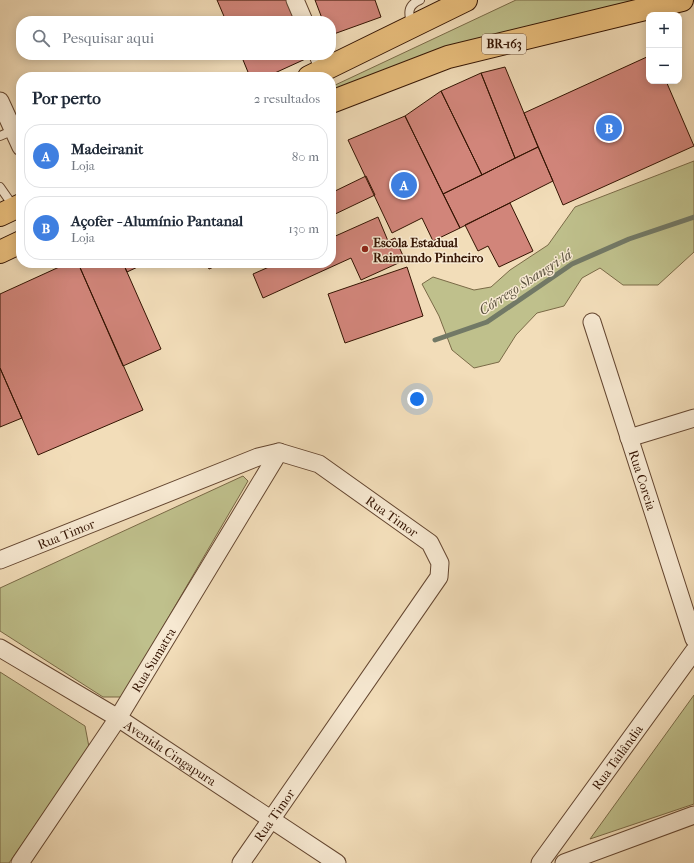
<!DOCTYPE html>
<html lang="pt">
<head>
<meta charset="utf-8">
<style>
	body { margin:0; font-family:"IM FELL French Canon",serif; background:#f6f6f7; color:#1f2937 }
	.controls { position:absolute; right:12px; top:12px; display:grid; overflow:hidden; border-radius:8px; box-shadow:0 2px 10px #0003 }
	.controls button { width:36px; height:36px; display:grid; place-items:center; padding:0; border:0; border-bottom:1px solid #e0e1e3; background:#fff; color:#1f2937; font:20px sans-serif }
	.you { position:absolute; left:417px; top:399px; width:14px; height:14px; margin:-10px; border:3px solid #fff; border-radius:50%; background:#1a73e8; box-shadow:0 0 0 6px #1a73e833 }
	.badge { display:grid; place-items:center; width:26px; height:26px; border-radius:50%; background:#ea580c; color:#fff; font-size:13px; font-weight:700 }
	.pin { position:absolute; translate:-50% -50%; border:2px solid #fff; box-shadow:0 1px 4px #0006 }
	.list { margin:0; padding:0; list-style:none }
	h2 { display:flex; justify-content:space-between; align-items:center; height:52px; margin:0; padding:0 16px; font-size:17px }
	h2 small { font-size:13px; font-weight:400; color:#747a83 }
	.list li { display:grid; grid-template-columns:26px 1fr auto; gap:12px; align-items:center; box-sizing:border-box; height:64px; margin:0 8px 8px; padding:0 8px; border:1px solid #e0e1e3; border-radius:16px }
	.list b { display:block; font-size:15px; white-space:nowrap }
	.list p { margin:0; font-size:13px; white-space:nowrap; color:#747a83 }
	.list em { font-size:13px; font-style:normal; color:#747a83 }
	.icon { flex:none; width:22px; height:22px; fill:none; stroke:currentColor; stroke-width:2; stroke-linecap:round; stroke-linejoin:round }
	.map { position:relative; flex:none; width:694px; height:863px; overflow:hidden }
	.search { position:absolute; background:#fff; box-shadow:0 2px 10px #0003; left:16px; top:16px; width:320px; height:44px; display:flex; align-items:center; gap:10px; box-sizing:border-box; padding:0 14px; border-radius:16px; color:#747a83; font-size:15px }
	.panel { position:absolute; background:#fff; box-shadow:0 2px 10px #0003; left:16px; top:72px; width:320px; height:196px; border-radius:16px }
	.map>svg:first-child { display:block }
	.green { fill:#bfc08c; stroke:#7a6a47 }
	.lines { fill:none; stroke-linecap:round; stroke-linejoin:round }
	.stream { stroke:#727966; stroke-width:5 }
	.building { fill:#d1857a; stroke:#341402 }
	.service-casing { stroke:#644630; stroke-width:10 }
	.minor-casing { stroke:#644630; stroke-width:19 }
	.trunk-casing { stroke:#341402; stroke-width:24 }
	.service { stroke:#f7e9d2; stroke-width:8 }
	.minor { stroke:#f7e9d2; stroke-width:17 }
	.trunk { stroke:#e9be7c; stroke-width:22 }
	.poi-dot { fill:#8f2418; stroke:#f7e9d2; stroke-width:1.5 }
	.labels { text-anchor:middle; stroke-width:3; stroke-linejoin:round; paint-order:stroke }
	.shield { fill:#f7e9d2; stroke:#6e5440; stroke-width:1 }
	.shield-label { font-size:12px; font-weight:bold; fill:#341402 }
	.poi-label { font-size:13px; font-weight:bold; fill:#341402; stroke:#f7e9d2; text-anchor:start }
	.street-label { font-size:13px; fill:#341402; stroke:#f7e9d2 }
	.water-label { font-size:14px; font-style:italic; fill:#584f3c; stroke:#f7e9d2 }
</style>
</head>
<body>
<div class="map">
<svg width="694" height="863" viewBox="0 0 694 863">
	<rect width="100%" height="100%" fill="#f2ddb9"/>
	<filter id="stains"><feTurbulence type="fractalNoise" baseFrequency=".005" numOctaves="4"/><feColorMatrix values="0 0 0 0 .2 0 0 0 0 .09 0 0 0 0 .02 0 0 0 .5 -.17"/></filter>
	<radialGradient id="worn" r=".72"><stop offset=".6" stop-color="#630" stop-opacity="0"/><stop offset="1" stop-color="#630" stop-opacity=".3"/></radialGradient>
	<path class="green" d="M516,0H647L331,94V87Z
		M694,161V252L658,285H623L600,268L582,278L564,306L537,313L516,335L499,362L474,368L452,350L439,316L422,284L433,277L474,290L491,287L510,270L548,245L575,207Z
		M243,476L248,481L122,697H103L0,631V588Z
		M0,672L85,726L89,747L9,863H0Z
		M694,695V804L590,839Z"/>
	<g class="lines">
		<path class="stream" d="M435,340L487,322L572,264L629,239L694,217"/>
	</g>
	<path class="building" d="M217,0H288L297,21H226Z
		M315,0H375L381,17L331,35V21H323Z
		M241,55H312V56L266,77H250Z
		M649,56V81H666L694,146L563,205L524,113Z
		M505,67L538,147L515,158L481,73Z
		M481,73L515,158L482,175L441,91Z
		M441,91L482,175L443,194L405,116Z
		M405,116L460,228L433,241L422,218L392,233L348,140Z
		M538,147L553,181L460,228L443,194Z
		M366,176L375,195L331,216V193Z
		M510,203L533,251L499,267L488,246L478,251L465,225Z
		M378,217L388,241L395,238L405,260L361,280L351,258L263,298L253,274L278,263H331V238Z
		M68,263H78L143,410L38,455L0,368V294Z
		M78,263H123L161,349L123,366Z
		M123,263H146L127,272Z
		M206,263H223L209,269Z
		M407,267L423,316L345,343L328,294Z
		M0,368L22,418L0,427Z"/>
	<g class="lines">
		<g class="service-casing">
			<path id="service" d="M412,25C408,14 407,5 420,0
				M0,136L14,130
				M0,187L14,207"/>
		</g>
		<g class="minor-casing">
			<g id="minor">
				<path d="M295,0L304,21"/>
				<path d="M318,55L324,70"/>
				<path d="M0,101L21,147"/>
				<path id="s1" d="M592,322L694,639"/>
				<path d="M629,438L694,418"/>
				<path id="s2" d="M0,560L258,457L279,452L319,464L430,543L440,563L439,577L241,863"/>
				<path id="s3" d="M0,648L118,718L337,863"/>
				<path id="s4" d="M20,863L118,718L279,452"/>
				<path id="s5" d="M540,863L694,651"/>
				<path d="M564,863L694,815"/>
			</g>
		</g>
		<g class="trunk-casing">
			<path id="trunk" d="M309,77L466,0
				M331,102L448,57L682,0
				M0,215L21,205
				M0,252L21,242"/>
		</g>
		<use href="#service" class="service"/>
		<use href="#minor" class="minor"/>
		<use href="#trunk" class="trunk"/>
	</g>
	<circle class="poi-dot" cx="365" cy="249" r="4"/>
	<g class="labels">
		<rect class="shield" x="482" y="34" width="44" height="20" rx="3"/>
		<g class="shield-label">
			<text x="504" y="48">BR-163</text>
		</g>
		<g class="poi-label">
			<text x="373" y="247">Escola Estadual<tspan x="373" dy="15">Raimundo Pinheiro</tspan></text>
		</g>
		<g class="street-label">
			<text dy="5" stroke="none"><textPath href="#s1" startOffset="166">Rua Coreia</textPath></text>
			<text dy="5" stroke="none"><textPath href="#s2" startOffset="431">Rua Timor</textPath></text>
			<text dy="5" stroke="none"><textPath href="#s2" startOffset="71">Rua Timor</textPath></text>
			<text dy="5" stroke="none"><textPath href="#s4" startOffset="243">Rua Sumatra</textPath></text>
			<text dy="5" stroke="none"><textPath href="#s3" startOffset="200">Avenida Cingapura</textPath></text>
			<text dy="5" stroke="none"><textPath href="#s5" startOffset="131">Rua Tailândia</textPath></text>
			<text transform="translate(274 815) rotate(-55)" y="5">Rua Timor</text>
		</g>
		<g class="water-label">
			<text transform="translate(525 282) rotate(-33)" y="5">Córrego Shangri-lá</text>
		</g>
	</g>
	<rect width="100%" height="100%" filter="url(#stains)"/>
	<rect width="100%" height="100%" fill="url(#worn)"/>
</svg>
<div class="controls">
<button>+</button>
<button>−</button>
</div>
<div class="you"></div>
<div class="pin badge" style="left:404px;top:185px;background:#3f7fe0">A</div>
<div class="pin badge" style="left:609px;top:128px;background:#3f7fe0">B</div>
<div class="search"><svg class="icon" aria-label="search" viewBox="0 0 24 24"><circle cx="10" cy="10" r="6"/><path d="M15 15l6 6"/></svg>Pesquisar aqui</div>
<section class="panel">
<h2>Por perto<small>2 resultados</small></h2>
<ul class="list">
<li><span class="badge" style="background:#3f7fe0">A</span><div><b>Madeiranit</b><p>Loja</p></div><em>80 m</em></li>
<li><span class="badge" style="background:#3f7fe0">B</span><div><b>Açofer - Alumínio Pantanal</b><p>Loja</p></div><em>130 m</em></li>
</ul>
</section>
</div>
</body>
</html>
